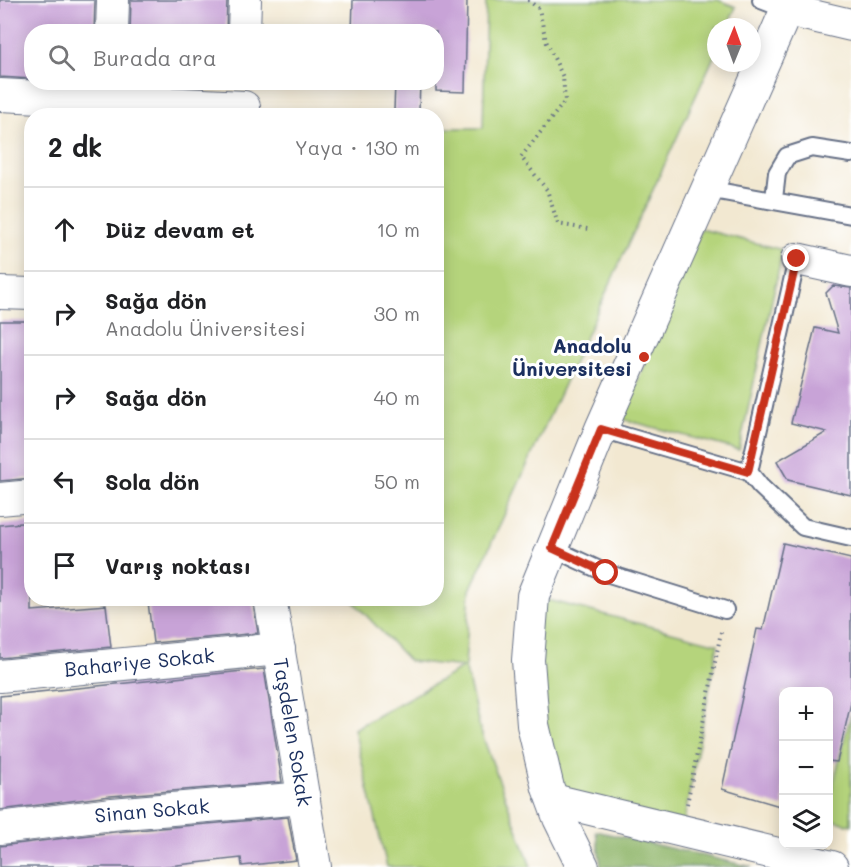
<!DOCTYPE html>
<html lang="tr">
<head>
<meta charset="utf-8">
<style>
	body { margin:0; font-family:Mali,sans-serif; background:#f6f6f6; color:#202124 }
	.controls { position:absolute; right:18px; bottom:18px; display:grid; overflow:hidden; border-radius:12px; box-shadow:0 3px 15px #0003 }
	.controls button { width:54px; height:54px; display:grid; place-items:center; padding:0; border:0; border-bottom:2px solid #e0e0e0; background:#fff; color:#202124; font:30px sans-serif }
	.compass { position:absolute; left:707px; top:18px; width:54px; height:54px; border-radius:50%; background:#fff; box-shadow:0 3px 15px #0003; rotate:1deg }
	.stop { position:absolute; width:18px; height:18px; margin:-14px; border:4px solid #c8321e; border-radius:50%; background:#fff }
	.stop.end { background:#c8321e; border-color:#fff; box-shadow:0 2px 6px #0008 }
	.list { margin:0; padding:0; list-style:none }
	h2 { display:flex; justify-content:space-between; align-items:center; height:78px; margin:0; padding:0 24px; font-size:26px }
	h2 small { font-size:20px; font-weight:400; color:#757577 }
	.list li { display:grid; grid-template-columns:39px 1fr auto; gap:18px; align-items:center; box-sizing:border-box; height:84px; padding:0 24px; border-top:2px solid #e0e0e0 }
	.list b { display:block; font-size:22px; white-space:nowrap }
	.list p { margin:0; font-size:20px; white-space:nowrap; color:#757577 }
	.list em { font-size:20px; font-style:normal; color:#757577 }
	.icon { flex:none; width:33px; height:33px; fill:none; stroke:currentColor; stroke-width:2; stroke-linecap:round; stroke-linejoin:round }
	.map { position:relative; flex:none; width:851px; height:867px; overflow:hidden }
	.search { position:absolute; background:#fff; box-shadow:0 3px 15px #0003; left:24px; top:24px; width:420px; height:66px; display:flex; align-items:center; gap:15px; box-sizing:border-box; padding:0 21px; border-radius:24px; color:#757577; font-size:22px }
	.panel { position:absolute; background:#fff; box-shadow:0 3px 15px #0003; left:24px; top:108px; width:420px; height:498px; border-radius:24px }
	.map>svg:first-child { display:block }
	.green { fill:#b5d47b; stroke:#68826c; stroke-width:1.5 }
	.forest { fill:#90b66b; stroke:#567264; stroke-width:1.5 }
	.building { fill:#c8a3d7 }
	.lines { fill:none; stroke-linecap:round; stroke-linejoin:round }
	.service-casing { stroke:#667086; stroke-width:20 }
	.minor-casing { stroke:#667086; stroke-width:34 }
	.path { stroke:#667086; stroke-width:4; stroke-dasharray:1.5 4.5; stroke-linecap:butt }
	.service { stroke:#fff; stroke-width:16 }
	.minor { stroke:#fff; stroke-width:32 }
	.route { stroke:#c8321e; stroke-width:8 }
	.poi-dot { fill:#c8321e; stroke:#fff; stroke-width:2 }
	.labels { text-anchor:middle; stroke-width:6; stroke-linejoin:round; paint-order:stroke }
	.poi-label { font-size:20px; font-weight:bold; fill:#1b2f5e; stroke:#fff; text-anchor:end }
	.street-label { font-size:20px; fill:#1b2f5e; stroke:#fff }
</style>
</head>
<body>
<div class="map">
<svg width="851" height="867" viewBox="0 0 851 867">
	<rect width="100%" height="100%" fill="#fff"/>
	<filter id="ink" filterUnits="userSpaceOnUse"><feTurbulence type="fractalNoise" baseFrequency=".0167" numOctaves="2"/><feDisplacementMap in="SourceGraphic" scale="12" xChannelSelector="R" yChannelSelector="G"/><feConvolveMatrix kernelMatrix="1 2 1 2 8 2 1 2 1" color-interpolation-filters="sRGB"/></filter>
	<filter id="wash" filterUnits="userSpaceOnUse"><feTurbulence type="fractalNoise" baseFrequency=".008" numOctaves="4" result="noise"/><feDisplacementMap in="SourceGraphic" scale="24" xChannelSelector="R" yChannelSelector="G"/><feGaussianBlur stdDeviation="1.35" result="paint"/><feColorMatrix in="noise" values="0 0 0 0 0 0 0 0 0 0 0 0 0 0 0 0 0 1.4 0 .05"/><feComposite in="paint" operator="in"/></filter>
	<g filter="url(#wash)">
		<rect width="100%" height="100%" fill="#f2e8d1"/>
		<path class="green" d="M486,0H718L736,7L727,27H716V52L470,590L465,666L480,729L531,867H387L354,729L464,667L409,661L351,599L436,598L437,128H483Z
			M701,229L783,250L739,450L622,419Z
			M533,596L718,644L682,831L553,800Z
			M851,713V825L829,819V801Z"/>
		<path class="forest" d="M596,831L752,867H601Z"/>
		<g id="blocks">
			<path class="building" d="M0,0H95L94,32H32V79L0,77Z
				M131,0H227L226,32H130Z
				M353,0H467L465,92L436,91V32H352Z
				M395,82H420L419,111H394Z
				M833,286L851,288V495L788,480L777,461L827,432L791,423L815,328L838,333L826,293Z
				M0,321H32V478L0,481Z
				M32,522V611L106,605L111,647L0,658V525Z
				M783,543L851,559V703L837,762L828,761V692H783V807L722,789L757,629L763,630Z
				M196,598H252L258,633L153,643L148,602Z
				M264,669L282,782L110,796L0,810V696Z
				M288,817L296,860L242,866L241,858L159,867H0V846L114,832Z"/>
		</g>
	</g>
	<g filter="url(#ink)">
		<use href="#blocks" fill-opacity="0" stroke="#667086" stroke-width="1.5"/>
		<g class="lines">
			<g class="service-casing">
				<path id="service" d="M761,0L787,10
					M707,189L851,215
					M774,199L777,173L787,156L812,148L851,154
					M601,429L749,472L760,486L803,527L851,538
					M749,472L797,259
					M552,548L606,573L725,610"/>
			</g>
			<g class="minor-casing">
				<g id="minor">
					<path d="M787,10L851,25"/>
					<path d="M112,32L113,0"/>
					<path d="M244,32L245,0"/>
					<path d="M0,95L244,107"/>
					<path d="M797,259L851,271"/>
					<path d="M0,293L32,294"/>
					<path d="M0,499L32,496"/>
					<path id="s1" d="M270,598L315,867"/>
					<path id="s2" d="M0,676L279,649"/>
					<path d="M553,800L832,867"/>
					<path id="s3" d="M0,828L112,814L304,798"/>
					<path d="M583,867L559,818L548,788L533,725L528,660L533,596L601,429L791,0"/>
				</g>
			</g>
			<path class="path" d="M528,0L539,9L546,41L563,77L565,101L521,157L547,190L558,224L588,229
				M687,804L721,632"/>
			<use href="#service" class="service"/>
			<use href="#minor" class="minor"/>
		</g>
	</g>
	<g class="lines" filter="url(#ink)">
		<path class="route" d="M606,573L552,548L601,429L748,472L797,259"/>
	</g>
	<circle class="poi-dot" cx="644" cy="357" r="6"/>
	<g class="labels">
		<g class="poi-label">
			<text x="632" y="353">Anadolu<tspan x="632" dy="23">Üniversitesi</tspan></text>
		</g>
		<g class="street-label">
			<text dy="7" stroke="none"><textPath href="#s2" startOffset="140">Bahariye Sokak</textPath></text>
			<text dy="7" stroke="none"><textPath href="#s1" startOffset="136">Taşdelen Sokak</textPath></text>
			<text dy="7" stroke="none"><textPath href="#s3" startOffset="153">Sinan Sokak</textPath></text>
		</g>
	</g>
</svg>
<div class="controls">
<button>+</button>
<button>−</button>
<button><svg class="icon" aria-label="layers" viewBox="0 0 24 24"><path d="M12 4l9 5-9 5-9-5zM3 14l9 5 9-5"/></svg></button>
</div>
<svg class="compass" viewBox="-18 -18 36 36"><path d="M0-13l5 13h-10z" fill="#e53935"/><path d="M0 13l5-13h-10z" fill="#757577"/></svg>
<div class="stop" style="left:606px;top:573px"></div>
<div class="stop end" style="left:797px;top:259px"></div>
<div class="search"><svg class="icon" aria-label="search" viewBox="0 0 24 24"><circle cx="10" cy="10" r="6"/><path d="M15 15l6 6"/></svg>Burada ara</div>
<section class="panel">
<h2>2 dk<small>Yaya · 130 m</small></h2>
<ul class="list">
<li><svg class="icon" aria-label="ahead" viewBox="0 0 24 24"><path d="M12 20V5M6 11l6-6 6 6"/></svg><div><b>Düz devam et</b></div><em>10 m</em></li>
<li><svg class="icon" aria-label="right" viewBox="0 0 24 24"><path d="M7 20v-9h11M14 6l5 5-5 5"/></svg><div><b>Sağa dön</b><p>Anadolu Üniversitesi</p></div><em>30 m</em></li>
<li><svg class="icon" aria-label="right" viewBox="0 0 24 24"><path d="M7 20v-9h11M14 6l5 5-5 5"/></svg><div><b>Sağa dön</b></div><em>40 m</em></li>
<li><svg class="icon" aria-label="left" viewBox="0 0 24 24"><path d="M17 20v-9H6M10 6l-5 5 5 5"/></svg><div><b>Sola dön</b></div><em>50 m</em></li>
<li><svg class="icon" aria-label="arrive" viewBox="0 0 24 24"><path d="M6 21V4h12l-3 4 3 4H6"/></svg><div><b>Varış noktası</b></div></li>
</ul>
</section>
</div>
</body>
</html>
